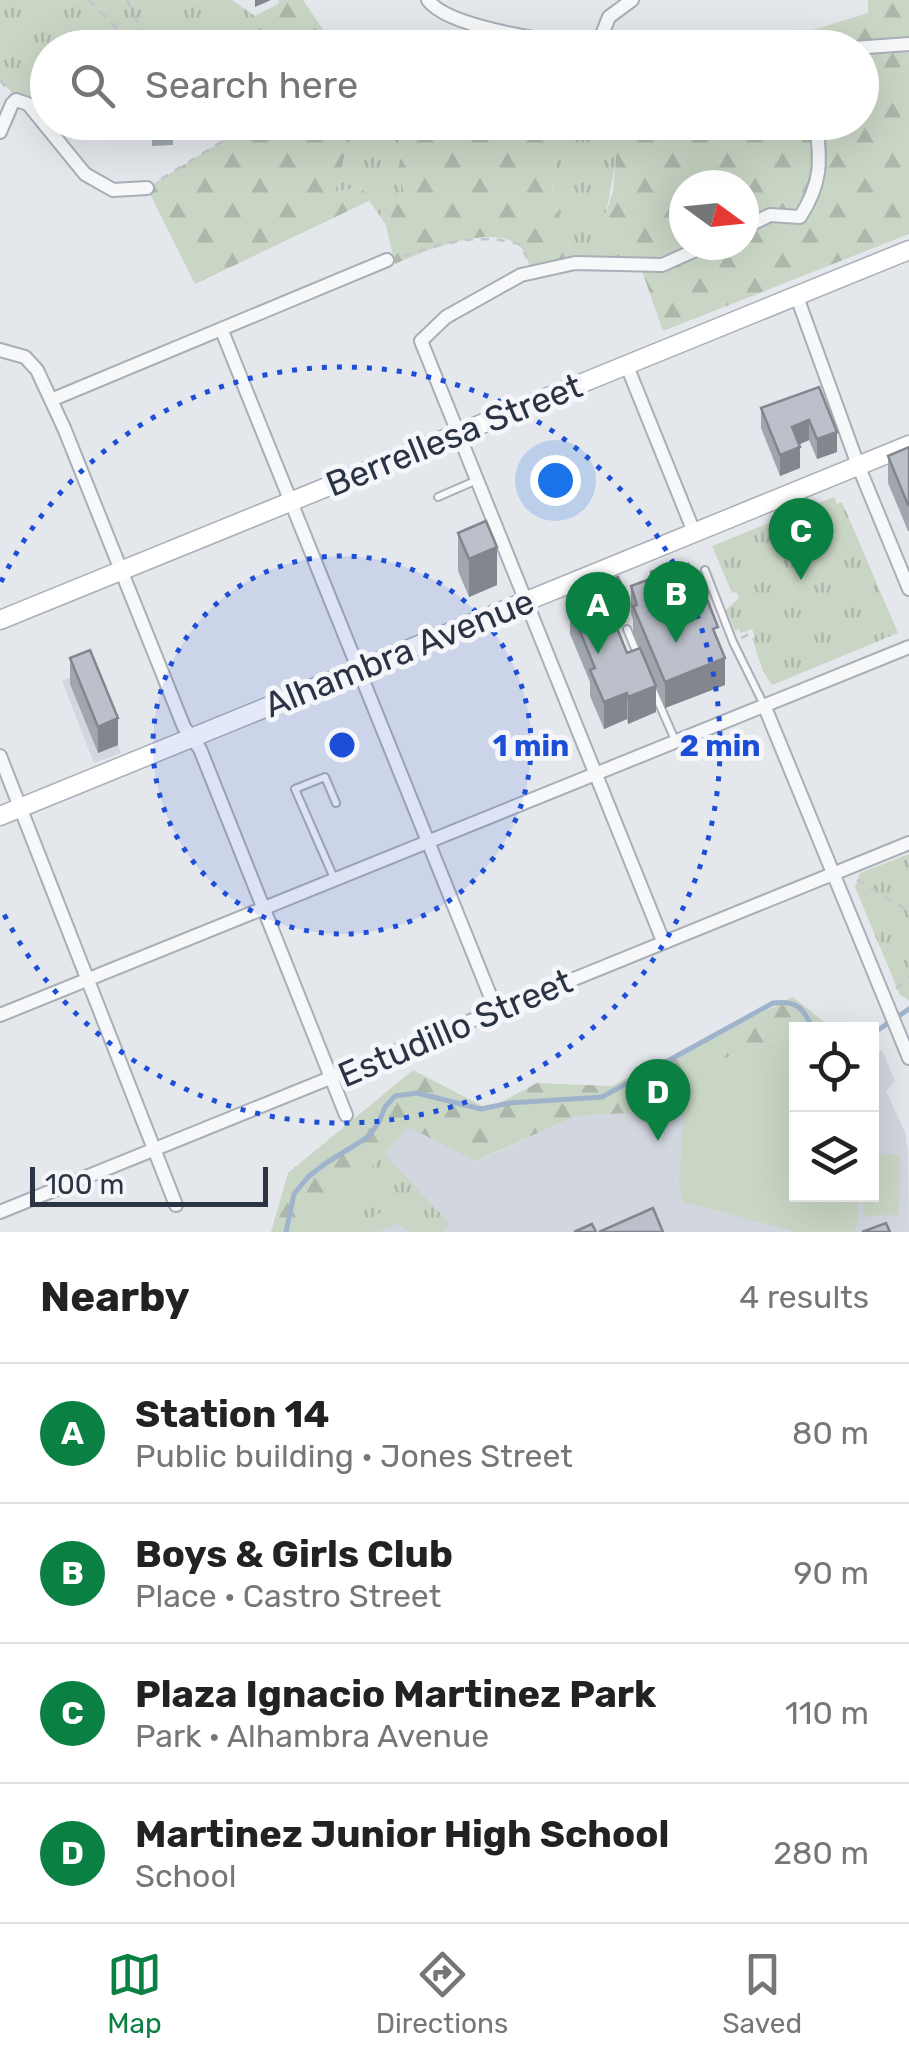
<!DOCTYPE html>
<html lang="en">
<head>
<meta charset="utf-8">
<style>
	body { margin:0; font-family:Rubik,sans-serif; background:#f2f2f2; color:#222 }
	.controls { position:absolute; right:30px; bottom:30px; display:grid; overflow:hidden; border-radius:0px; box-shadow:0 10px 40px #0002 }
	.controls button { width:90px; height:90px; display:grid; place-items:center; padding:0; border:0; border-bottom:2px solid #e0e0e0; background:#fff; color:#222; font:50px sans-serif }
	.compass { position:absolute; left:669px; top:170px; width:90px; height:90px; border-radius:50%; background:#fff; box-shadow:0 10px 40px #0002; rotate:105deg }
	.scale { position:absolute; left:30px; bottom:25px; width:238px; box-sizing:border-box; padding-left:10px; border:5px solid #2b3445; border-top:0; font-size:28px; line-height:35px; white-space:nowrap; color:#2b3445; -webkit-text-stroke:8px #f4f6f9; paint-order:stroke }
	.you { position:absolute; left:555px; top:480px; width:35px; height:35px; margin:-25px; border:8px solid #fff; border-radius:50%; background:#1a73e8; box-shadow:0 0 0 15px #1a73e833 }
	.badge { display:grid; place-items:center; width:65px; height:65px; border-radius:50%; background:#0b8043; color:#fff; font-size:32px; font-weight:700 }
	.pin { position:absolute; translate:-50% -82px; filter:drop-shadow(0 2px 5px #0008) }
	.pin::after { content:''; position:absolute; top:52px; width:35px; height:30px; background:inherit; clip-path:polygon(0 0,100% 0,50% 100%) }
	.list { margin:0; padding:0; list-style:none }
	h2 { display:flex; justify-content:space-between; align-items:center; height:130px; margin:0; padding:0 40px; font-size:42px }
	h2 small { font-size:32px; font-weight:400; color:#767676 }
	.list li { display:grid; grid-template-columns:65px 1fr auto; gap:30px; align-items:center; box-sizing:border-box; height:140px; padding:0 40px; border-top:2px solid #e0e0e0 }
	.list b { display:block; font-size:38px; white-space:nowrap }
	.list p { margin:0; font-size:32px; white-space:nowrap; color:#767676 }
	.list em { font-size:32px; font-style:normal; color:#767676 }
	.icon { flex:none; width:55px; height:55px; fill:none; stroke:currentColor; stroke-width:2; stroke-linecap:round; stroke-linejoin:round }
	.map { position:relative; flex:none; width:909px; height:1232px; overflow:hidden }
	.search { position:absolute; background:#fff; box-shadow:0 10px 40px #0002; left:30px; right:30px; top:30px; height:110px; display:flex; align-items:center; gap:25px; box-sizing:border-box; padding:0 35px; border-radius:55px; color:#767676; font-size:38px }
	.sheet { height:690px; background:#fff }
	nav { display:flex; justify-content:space-around; align-items:center; box-sizing:border-box; height:140px; border-top:2px solid #e0e0e0; background:#fff; font-size:28px; color:#767676 }
	nav a { display:grid; justify-items:center; gap:5px }
	nav .on { color:#0b8043 }
	.map>svg:first-child { display:block }
	.built { fill:#d2d6de }
	.grass { fill:url(#grass-tufts) }
	.forest { fill:url(#forest-firs); fill-rule:evenodd }
	.garden { fill:#c9d6c5 }
	.lines { fill:none; stroke-linecap:round; stroke-linejoin:round }
	.stream { stroke:#9fb4cc; stroke-width:5 }
	.service-casing { stroke:#a9aeb7; stroke-width:10 }
	.minor-casing { stroke:#a9aeb7; stroke-width:16 }
	.secondary-casing { stroke:#a9aeb7; stroke-width:21 }
	.path { stroke:#c2c5cb; stroke-width:2.5; stroke-dasharray:8 8; stroke-linecap:butt }
	.service { stroke:#f7f8fa; stroke-width:6 }
	.minor { stroke:#f7f8fa; stroke-width:12 }
	.secondary { stroke:#fff; stroke-width:18 }
	.wall { fill:#a1a5ae }
	.shaded-wall { fill:#83868d }
	.building { fill:#bbc0ca; stroke:#83868d; stroke-width:2.5 }
	.ring { fill:none; stroke:#1d4ed8; stroke-width:5; stroke-dasharray:5 10 }
	.labels { text-anchor:middle; stroke-width:10; stroke-linejoin:round; paint-order:stroke }
	.street-label { font-size:35px; fill:#2b3445; stroke:#f4f6f9 }
	.centre { fill:#1d4ed8; stroke:#f4f6f9; stroke-width:5 }
	.ring-label { font-size:30px; text-anchor:middle; font-weight:bold; fill:#1d4ed8; stroke:#f4f6f9; stroke-width:10; stroke-linejoin:round; paint-order:stroke }
</style>
</head>
<body>
<div class="map">
<svg width="909" height="1232" viewBox="0 0 909 1232">
	<defs>
		<pattern id="grass-tufts" width="24" height="20" patternUnits="userSpaceOnUse" patternTransform="scale(2.5)"><rect width="24" height="20" fill="#c9d6c5"/><path d="M3 7l-1-3M5 7V3M7 7l1-3M15 17l-1-3M17 17v-4M19 17l1-3" fill="none" stroke="#adb8ab"/></pattern>
		<pattern id="forest-firs" width="22" height="20" patternUnits="userSpaceOnUse" patternTransform="scale(2.5)"><rect width="22" height="20" fill="#c9d6c5"/><path d="M5 1l3.5 6h-7zM16 11l3.5 6h-7z" fill="#adb8ab"/></pattern>
	</defs>
	<rect width="100%" height="100%" fill="#e4e7ec"/>
	<path class="built" d="M90,668L121,753L94,763L62,681Z
		M796,1038V1194H872V1055L882,1050L895,1081L886,1091L905,1132L908,1151L909,1232H311L409,1126L476,1161L576,1116L628,1113L683,1073Z"/>
	<path class="grass" d="M0,0H232L255,16L242,47L48,48V122L92,123L58,141L0,80Z
		M341,123H380L404,144L398,169L404,191L386,225L360,187L334,192L345,154Z
		M557,123H603L632,131C610,156 614,187 604,220L625,245L610,264L575,263L552,195Z
		M834,497L837,504L842,502L898,633L772,685L763,671L752,638L755,637L752,629L741,633L739,629L735,631L726,610L739,598L736,592L732,593L712,546Z
		M909,854V1000L900,995L855,887L860,873Z
		M384,1153L450,1224L443,1232H428L415,1217L389,1208L370,1219L355,1232H311Z"/>
	<path class="forest" d="M279,0H303L332,43L348,47H242L255,16L278,4Z
		M868,0H909V234L663,331L640,265L610,264L625,245L604,220L613,191L617,148L632,131L663,122H862V48L792,47L809,31L868,13ZM684,185H744V245H684Z
		M216,123H301L304,130L341,123L345,154L335,192L360,187L371,200L195,284L147,188L232,135Z
		M380,123H557L552,195L575,263L529,266C522,210 425,250 395,264L386,225L404,191L398,169L404,144Z
		M793,997L833,1029L796,1030V1038L794,1034L683,1073L628,1113L576,1116L475,1161L409,1127L311,1232H271L288,1173L413,1070L488,1109L537,1083L611,1086Z"/>
	<path class="garden" d="M795,1034L796,1194L859,1195L856,1232H797L683,1202L679,1185L686,1072Z
		M872,1155H900L899,1215L863,1216V1195L872,1194Z
		M389,1208L415,1217L428,1232H412L398,1224L376,1232H355L370,1219Z"/>
	<g class="lines">
		<path class="stream" d="M872,1034L909,1009
			M286,1232L294,1194L308,1177L326,1163L368,1137L379,1122L385,1107L395,1096L417,1093L481,1109L510,1103L602,1097L773,1003C797,1000 804,1008 813,1030"/>
		<g class="service-casing">
			<path id="service" d="M438,497L477,480
				M705,570L733,642L764,705
				M627,629L639,658
				M654,692L675,740
				M334,878L295,789L325,777L336,803"/>
		</g>
		<g class="minor-casing">
			<path id="minor" d="M428,0C449,30 565,43 603,48
				M597,47L609,17L632,0
				M854,48L909,44
				M0,132L12,104L16,100L28,104L85,174L113,190L147,188
				M744,228L770,215L800,217C822,183 821,162 816,122
				M797,297L858,465L909,589
				M222,331L496,1010
				M0,350L25,357L37,370L64,428L184,727L200,749L346,1115
				M627,366L694,532
				M51,400L387,260
				M764,705L909,1058
				M0,756L176,1205
				M663,941L421,341L446,317L521,275L575,263L662,265L707,245
				M0,1015L909,647
				M0,1212L909,843"/>
		</g>
		<g class="secondary-casing">
			<path id="secondary" d="M0,620L909,250
				M0,816L909,445"/>
		</g>
		<path class="path" d="M89,0L136,48
			M127,0L149,48
			M0,80L8,90
			M216,122L232,134
			M161,179L254,122
			M403,256C443,243 481,232 521,245L527,258
			M741,638L754,632
			M857,880L909,911
			M896,989L909,976"/>
		<use href="#service" class="service"/>
		<use href="#minor" class="minor"/>
		<use href="#secondary" class="secondary"/>
	</g>
	<path class="wall" d="M136,122H184V132H173V145L152,146V139L136,136Z
		M819,387L837,452L817,459L809,440L799,445L800,468L780,476L761,428V408Z
		M909,447V531H908L888,483V456Z
		M458,533L497,585L469,597L458,571Z
		M651,572L663,574L718,641L725,685L665,708L656,687V712L628,724L627,719L604,729L590,696V682L570,634V607L602,594V584L626,622L616,627L627,653L640,648L633,633V620L631,613V586L651,579Z
		M70,658L118,745L98,753L70,684Z"/>
	<path class="shaded-wall" d="M255,0H271L255,7Z
		M809,420V440L792,447V427Z
		M837,432V452L817,459V439Z
		M800,447V468L780,476V455Z
		M497,547V585L469,597V559Z
		M626,596V622L607,631V604Z
		M725,658V685L665,708V682Z
		M656,686V712L628,724V697Z
		M627,693V719L604,729V702Z
		M118,718V745L98,753V727Z"/>
	<path class="building" d="M118,36L130,48H106Z
		M152,122H173V125H152Z
		M819,387L837,432L817,439L809,420L792,427L800,447L780,455L761,408Z
		M909,447V504L908,505L888,456Z
		M486,521L497,547L469,559L458,533Z
		M688,564L694,582L699,579L718,627L713,629L725,658L665,682L633,606L637,605L631,586L653,578L651,572L661,568L663,574Z
		M618,577L626,596L607,604L627,653L640,648L656,686L628,697L627,693L604,702L590,670L595,668L570,607L605,593L602,584Z
		M90,650L118,718L98,727L70,658Z
		M653,1208L663,1232H599Z
		M886,1223L890,1232H862Z
		M592,1224L596,1232H574Z"/>
	<circle cx="342" cy="745" r="189" fill="#1d4ed8" fill-opacity=".12"/>
	<g class="ring">
		<circle cx="342" cy="745" r="189"/>
		<path d="M1 582A378 378 0 1 1 1 908"/>
	</g>
	<g class="labels">
		<g class="street-label">
			<text transform="translate(454 435) rotate(-22)" y="12">Berrellesa Street</text>
			<text transform="translate(399 653) rotate(-22)" y="12">Alhambra Avenue</text>
			<text transform="translate(455 1028) rotate(-23)" y="12">Estudillo Street</text>
		</g>
	</g>
	<circle cx="342" cy="745" r="15" class="centre"/>
	<g class="ring-label">
		<text x="531" y="756">1 min</text>
		<text x="720" y="756">2 min</text>
	</g>
</svg>
<div class="controls">
<button><svg class="icon" aria-label="locate" viewBox="0 0 24 24"><circle cx="12" cy="12" r="6"/><path d="M12 2v4M12 18v4M2 12h4M18 12h4"/></svg></button>
<button><svg class="icon" aria-label="layers" viewBox="0 0 24 24"><path d="M12 4l9 5-9 5-9-5zM3 14l9 5 9-5"/></svg></button>
</div>
<svg class="compass" viewBox="-18 -18 36 36"><path d="M0-13l5 13h-10z" fill="#e53935"/><path d="M0 13l5-13h-10z" fill="#767676"/></svg>
<div class="scale">100 m</div>
<div class="you"></div>
<div class="pin badge" style="left:598px;top:654px">A</div>
<div class="pin badge" style="left:676px;top:643px">B</div>
<div class="pin badge" style="left:801px;top:580px">C</div>
<div class="pin badge" style="left:658px;top:1141px">D</div>
<div class="search"><svg class="icon" aria-label="search" viewBox="0 0 24 24"><circle cx="10" cy="10" r="6"/><path d="M15 15l6 6"/></svg>Search here</div>
</div>
<section class="sheet">
<h2>Nearby<small>4 results</small></h2>
<ul class="list">
<li><span class="badge">A</span><div><b>Station 14</b><p>Public building · Jones Street</p></div><em>80 m</em></li>
<li><span class="badge">B</span><div><b>Boys &amp; Girls Club</b><p>Place · Castro Street</p></div><em>90 m</em></li>
<li><span class="badge">C</span><div><b>Plaza Ignacio Martinez Park</b><p>Park · Alhambra Avenue</p></div><em>110 m</em></li>
<li><span class="badge">D</span><div><b>Martinez Junior High School</b><p>School</p></div><em>280 m</em></li>
</ul>
</section>
<nav>
<a class="on"><svg class="icon" aria-label="map" viewBox="0 0 24 24"><path d="M3 6l6-2 6 2 6-2v14l-6 2-6-2-6 2zM9 4v14M15 6v14"/></svg>Map</a>
<a><svg class="icon" aria-label="directions" viewBox="0 0 24 24"><path d="M12 3l9 9-9 9-9-9zM9 14v-3h6M13 9l2 2-2 2"/></svg>Directions</a>
<a><svg class="icon" aria-label="saved" viewBox="0 0 24 24"><path d="M7 4h10v16l-5-4-5 4z"/></svg>Saved</a>
</nav>
</body>
</html>
